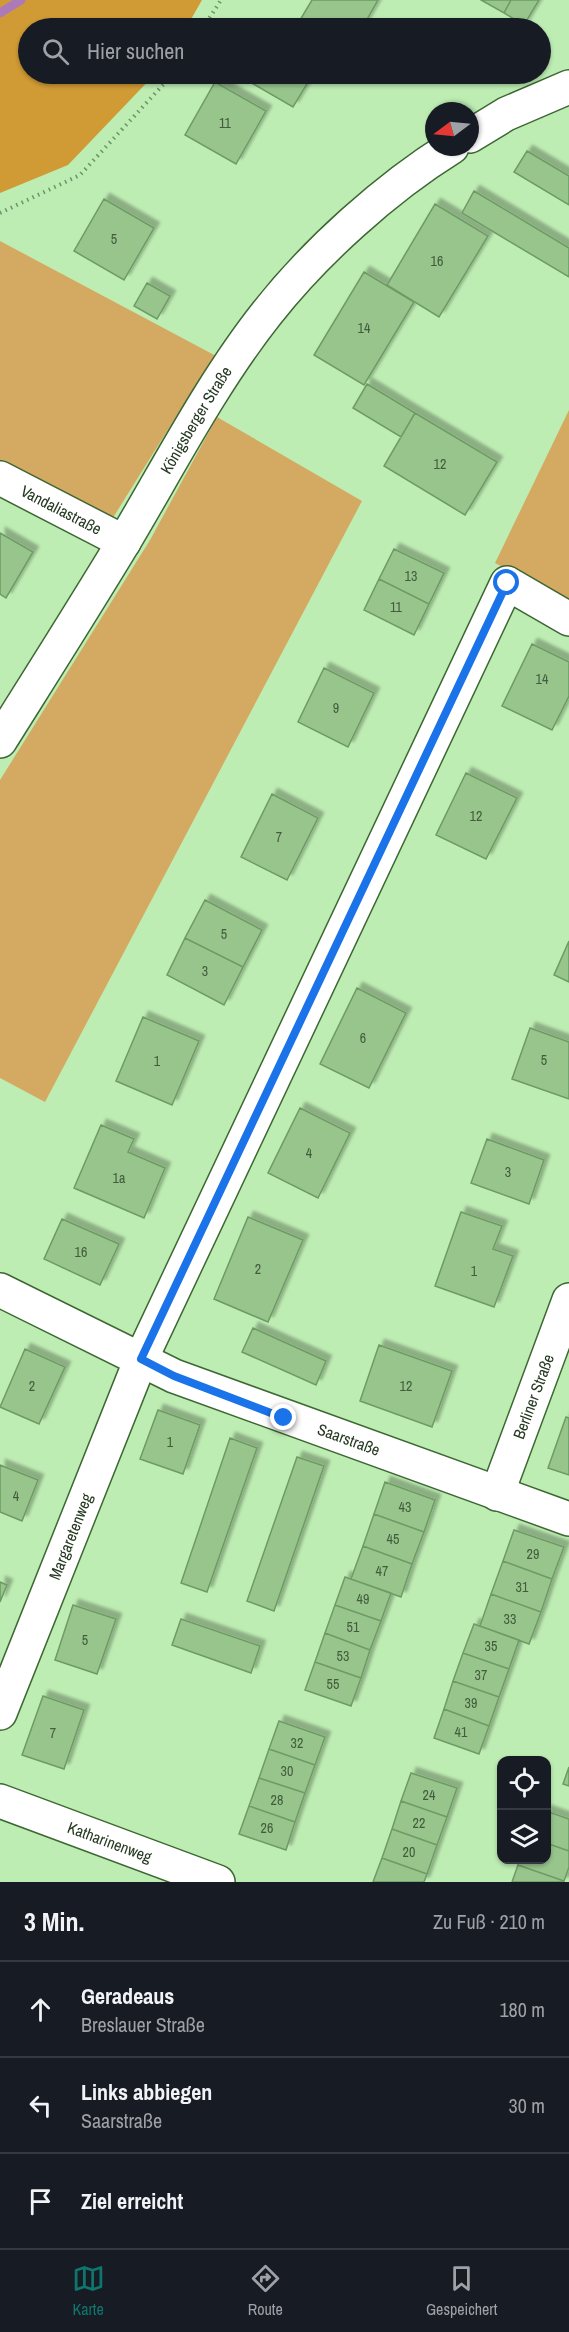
<!DOCTYPE html>
<html lang="de">
<head>
<meta charset="utf-8">
<style>
	body { margin:0; font-family:"Archivo Narrow",sans-serif; background:#20242c; color:#f1f3f6 }
	.controls { position:absolute; right:18px; bottom:18px; display:grid; overflow:hidden; border-radius:12px; box-shadow:0 2px 4px #0004 }
	.controls button { width:54px; height:54px; display:grid; place-items:center; padding:0; border:0; border-bottom:2px solid #363941; background:#171b24; color:#f1f3f6; font:30px sans-serif }
	.compass { position:absolute; left:425px; top:102px; width:54px; height:54px; border-radius:50%; background:#171b24; box-shadow:0 2px 4px #0004; rotate:254deg }
	.stop { position:absolute; width:18px; height:18px; margin:-14px; border:4px solid #1a73e8; border-radius:50%; background:#fff }
	.stop.end { background:#1a73e8; border-color:#fff; box-shadow:0 2px 6px #0008 }
	.list { margin:0; padding:0; list-style:none }
	h2 { display:flex; justify-content:space-between; align-items:center; height:78px; margin:0; padding:0 24px; font-size:26px }
	h2 small { font-size:20px; font-weight:400; color:#9ea1a6 }
	.list li { display:grid; grid-template-columns:39px 1fr auto; gap:18px; align-items:center; box-sizing:border-box; height:96px; padding:0 24px; border-top:2px solid #363941 }
	.list b { display:block; font-size:22px; white-space:nowrap }
	.list p { margin:0; font-size:20px; white-space:nowrap; color:#9ea1a6 }
	.list em { font-size:20px; font-style:normal; color:#9ea1a6 }
	.icon { flex:none; width:33px; height:33px; fill:none; stroke:currentColor; stroke-width:2; stroke-linecap:round; stroke-linejoin:round }
	.map { position:relative; flex:none; width:569px; height:1882px; overflow:hidden }
	.search { position:absolute; background:#171b24; box-shadow:0 2px 4px #0004; left:18px; right:18px; top:18px; height:66px; display:flex; align-items:center; gap:15px; box-sizing:border-box; padding:0 21px; border-radius:33px; color:#9ea1a6; font-size:22px }
	.sheet { height:366px; background:#171b24 }
	nav { display:flex; justify-content:space-around; align-items:center; box-sizing:border-box; height:84px; border-top:2px solid #363941; background:#171b24; font-size:16px; color:#9ea1a6 }
	nav a { display:grid; justify-items:center; gap:3px }
	nav .on { color:#0f766e }
	.map>svg:first-child { display:block }
	.green { fill:#d4aa63 }
	.forest { fill:#d09b35 }
	.lines { fill:none; stroke-linecap:round; stroke-linejoin:round }
	.stream { stroke:#ac79b9; stroke-width:9 }
	.building { fill:#97c58c; stroke:#6e9b64; stroke-width:1.5; filter:url(#shadow) }
	.street-casing { stroke:#3d6733; stroke-width:36 }
	.path { stroke:#709169; stroke-width:4; stroke-dasharray:1.5 4.5; stroke-linecap:butt }
	.street { stroke:#fff; stroke-width:33 }
	.route { stroke:#1a73e8; stroke-width:8 }
	.labels { text-anchor:middle; stroke-width:4.5; stroke-linejoin:round; paint-order:stroke }
	.number-label { font-size:14px; fill:#425c3c }
	.street-label { font-size:16px; fill:#263922; stroke:#cbfbbf }
</style>
</head>
<body>
<div class="map">
<svg width="569" height="1882" viewBox="0 0 569 1882">
	<defs>
		<filter id="shadow"><feDropShadow dx="5.5" dy="-5.5" stdDeviation="1.5" flood-color="#0004"/></filter>
	</defs>
	<rect width="100%" height="100%" fill="#beedb3"/>
	<path class="green" d="M0,241L218,357L187,399L111,521L0,463Z
		M569,410V602L495,563Z
		M217,417L362,501L45,1102L0,1078V780L150,540Z"/>
	<path class="forest" d="M0,0H202L186,28H28V74H155L68,165L0,193Z"/>
	<g class="lines">
		<path class="stream" d="M0,13L21,0"/>
	</g>
	<path class="building" d="M312,0H378L362,28H315L300,20Z
		M481,0H511L504,13Z
		M511,0H539L524,25L504,13Z
		M245,74H313L293,107L243,78Z
		M215,82L266,111L236,164L185,135Z
		M527,151L569,176V205L514,172Z
		M474,191L569,248V277L462,213Z
		M104,199L154,228L124,280L74,251Z
		M435,204L488,236L439,317L387,285Z
		M364,272L414,302L364,385L314,355Z
		M147,283L170,296L157,319L134,306Z
		M367,384L415,413L401,437L353,408Z
		M415,413L497,462L465,515L384,466Z
		M0,533L33,552L6,598L0,594Z
		M394,549L444,573L429,604L379,579Z
		M379,579L429,604L414,635L364,610Z
		M532,644L569,662V696L552,730L502,706Z
		M324,668L374,693L348,747L298,722Z
		M466,773L517,798L486,859L436,835Z
		M272,794L318,818L287,880L241,857Z
		M205,900L262,930L243,967L185,938Z
		M185,938L243,967L224,1005L167,975Z
		M569,941V982L554,975Z
		M357,988L406,1013L369,1088L320,1064Z
		M143,1017L199,1041L172,1105L116,1081Z
		M530,1028L569,1042V1099L512,1079Z
		M300,1108L350,1133L318,1198L268,1173Z
		M101,1125L134,1139L128,1152L165,1168L144,1218L74,1188Z
		M487,1139L544,1160L529,1204L471,1183Z
		M461,1212L502,1226L493,1249L513,1256L494,1307L435,1286Z
		M248,1217L303,1240L268,1322L214,1299Z
		M62,1219L119,1244L100,1285L44,1259Z
		M253,1328L326,1361L316,1385L242,1352Z
		M379,1345L452,1371L432,1427L360,1401Z
		M25,1349L65,1367L39,1424L0,1407Z
		M158,1410L200,1425L183,1474L140,1459Z
		M566,1417L569,1418V1475L548,1468Z
		M230,1438L257,1448L207,1592L181,1583Z
		M297,1457L324,1466L274,1611L247,1601Z
		M0,1465L38,1480L22,1521L0,1512Z
		M385,1482L435,1500L424,1532L374,1514Z
		M374,1514L424,1532L412,1564L363,1546Z
		M514,1530L564,1547L552,1579L503,1561Z
		M363,1546L412,1564L401,1597L351,1579Z
		M503,1561L552,1579L541,1612L491,1594Z
		M345,1577L391,1593L381,1621L335,1605Z
		M0,1582L7,1585L0,1602Z
		M491,1594L541,1612L529,1644L480,1626Z
		M73,1605L116,1619L97,1674L55,1660Z
		M335,1605L381,1621L370,1650L325,1633Z
		M181,1619L260,1646L251,1673L172,1645Z
		M474,1624L519,1640L509,1669L463,1653Z
		M325,1633L370,1650L361,1678L315,1662Z
		M463,1653L509,1669L499,1697L453,1681Z
		M315,1662L361,1678L351,1706L305,1690Z
		M453,1681L499,1697L489,1726L444,1709Z
		M43,1696L84,1710L64,1769L22,1755Z
		M444,1709L489,1726L479,1754L434,1738Z
		M279,1721L325,1737L315,1765L269,1749Z
		M269,1749L315,1765L305,1793L259,1778Z
		M569,1767V1786L563,1784Z
		M411,1773L457,1788L447,1817L401,1801Z
		M259,1778L305,1793L295,1822L249,1806Z
		M401,1801L447,1817L437,1845L392,1829Z
		M249,1806L295,1822L286,1850L239,1834Z
		M546,1811L569,1819V1851L546,1843Z
		M392,1829L437,1845L427,1874L382,1858Z
		M546,1843L569,1851V1867L564,1881L518,1865L520,1860H546Z
		M382,1858L427,1874L424,1882H373Z
		M518,1865L564,1881V1882H512Z"/>
	<g class="lines">
		<g class="street-casing">
			<g id="street">
				<path d="M470,136L506,114L569,87"/>
				<path id="s1" d="M0,478L124,542"/>
				<path id="s2" d="M0,741C42,674 84,608 125,540C169,466 213,381 267,313C315,252 386,188 452,147"/>
				<path id="s3" d="M0,1290L174,1376L569,1519"/>
				<path id="s4" d="M497,1494L569,1300"/>
				<path id="s5" d="M0,1713L141,1359L507,583L569,619"/>
				<path id="s6" d="M0,1801L218,1882"/>
			</g>
		</g>
		<path class="path" d="M203,28L221,0
			M0,213L80,175L173,74"/>
		<use href="#street" class="street"/>
	</g>
	<g class="lines">
		<path class="route" d="M284,1418L174,1376L141,1359L507,583"/>
	</g>
	<g class="labels">
		<g class="number-label">
			<text x="225" y="128">11</text>
			<text x="114" y="244">5</text>
			<text x="437" y="266">16</text>
			<text x="364" y="333">14</text>
			<text x="440" y="469">12</text>
			<text x="411" y="581">13</text>
			<text x="396" y="612">11</text>
			<text x="542" y="684">14</text>
			<text x="336" y="713">9</text>
			<text x="476" y="821">12</text>
			<text x="279" y="842">7</text>
			<text x="224" y="939">5</text>
			<text x="205" y="976">3</text>
			<text x="363" y="1043">6</text>
			<text x="544" y="1065">5</text>
			<text x="157" y="1066">1</text>
			<text x="309" y="1158">4</text>
			<text x="508" y="1177">3</text>
			<text x="119" y="1183">1a</text>
			<text x="81" y="1257">16</text>
			<text x="258" y="1274">2</text>
			<text x="474" y="1276">1</text>
			<text x="32" y="1391">2</text>
			<text x="406" y="1391">12</text>
			<text x="170" y="1447">1</text>
			<text x="16" y="1501">4</text>
			<text x="405" y="1512">43</text>
			<text x="393" y="1544">45</text>
			<text x="533" y="1559">29</text>
			<text x="382" y="1576">47</text>
			<text x="522" y="1592">31</text>
			<text x="363" y="1604">49</text>
			<text x="510" y="1624">33</text>
			<text x="353" y="1632">51</text>
			<text x="85" y="1645">5</text>
			<text x="491" y="1651">35</text>
			<text x="343" y="1661">53</text>
			<text x="481" y="1680">37</text>
			<text x="333" y="1689">55</text>
			<text x="471" y="1708">39</text>
			<text x="461" y="1737">41</text>
			<text x="53" y="1738">7</text>
			<text x="297" y="1748">32</text>
			<text x="287" y="1776">30</text>
			<text x="429" y="1800">24</text>
			<text x="277" y="1805">28</text>
			<text x="419" y="1828">22</text>
			<text x="267" y="1833">26</text>
			<text x="409" y="1857">20</text>
		</g>
		<g class="street-label">
			<text dy="6" stroke="none"><textPath href="#s2" startOffset="376">Königsberger Straße</textPath></text>
			<text dy="6" stroke="none"><textPath href="#s1" startOffset="69">Vandaliastraße</textPath></text>
			<text dy="6" stroke="none"><textPath href="#s4" startOffset="104">Berliner Straße</textPath></text>
			<text dy="6" stroke="none"><textPath href="#s3" startOffset="380">Saarstraße</textPath></text>
			<text dy="6" stroke="none"><textPath href="#s5" startOffset="190">Margaretenweg</textPath></text>
			<text dy="6" stroke="none"><textPath href="#s6" startOffset="117">Katharinenweg</textPath></text>
		</g>
	</g>
</svg>
<div class="controls">
<button><svg class="icon" aria-label="locate" viewBox="0 0 24 24"><circle cx="12" cy="12" r="6"/><path d="M12 2v4M12 18v4M2 12h4M18 12h4"/></svg></button>
<button><svg class="icon" aria-label="layers" viewBox="0 0 24 24"><path d="M12 4l9 5-9 5-9-5zM3 14l9 5 9-5"/></svg></button>
</div>
<svg class="compass" viewBox="-18 -18 36 36"><path d="M0-13l5 13h-10z" fill="#e53935"/><path d="M0 13l5-13h-10z" fill="#9ea1a6"/></svg>
<div class="stop" style="left:507px;top:583px"></div>
<div class="stop end" style="left:284px;top:1418px"></div>
<div class="search"><svg class="icon" aria-label="search" viewBox="0 0 24 24"><circle cx="10" cy="10" r="6"/><path d="M15 15l6 6"/></svg>Hier suchen</div>
</div>
<section class="sheet">
<h2>3 Min.<small>Zu Fuß · 210 m</small></h2>
<ul class="list">
<li><svg class="icon" aria-label="ahead" viewBox="0 0 24 24"><path d="M12 20V5M6 11l6-6 6 6"/></svg><div><b>Geradeaus</b><p>Breslauer Straße</p></div><em>180 m</em></li>
<li><svg class="icon" aria-label="left" viewBox="0 0 24 24"><path d="M17 20v-9H6M10 6l-5 5 5 5"/></svg><div><b>Links abbiegen</b><p>Saarstraße</p></div><em>30 m</em></li>
<li><svg class="icon" aria-label="arrive" viewBox="0 0 24 24"><path d="M6 21V4h12l-3 4 3 4H6"/></svg><div><b>Ziel erreicht</b></div></li>
</ul>
</section>
<nav>
<a class="on"><svg class="icon" aria-label="map" viewBox="0 0 24 24"><path d="M3 6l6-2 6 2 6-2v14l-6 2-6-2-6 2zM9 4v14M15 6v14"/></svg>Karte</a>
<a><svg class="icon" aria-label="directions" viewBox="0 0 24 24"><path d="M12 3l9 9-9 9-9-9zM9 14v-3h6M13 9l2 2-2 2"/></svg>Route</a>
<a><svg class="icon" aria-label="saved" viewBox="0 0 24 24"><path d="M7 4h10v16l-5-4-5 4z"/></svg>Gespeichert</a>
</nav>
</body>
</html>
